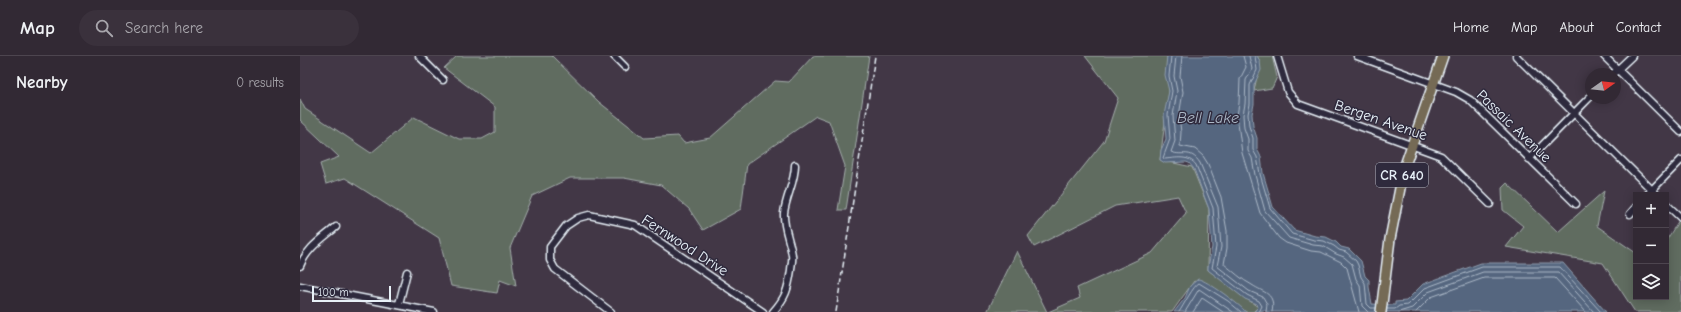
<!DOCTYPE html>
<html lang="en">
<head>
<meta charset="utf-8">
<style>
	body { margin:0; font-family:"Comic Neue",sans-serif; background:#3a313c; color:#f1f3f6 }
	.controls { position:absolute; right:12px; bottom:12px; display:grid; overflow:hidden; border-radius:0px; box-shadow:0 2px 10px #0003 }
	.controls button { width:36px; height:36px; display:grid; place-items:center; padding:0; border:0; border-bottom:1px solid #4d454f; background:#322934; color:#f1f3f6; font:20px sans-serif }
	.compass { position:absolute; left:1285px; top:12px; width:36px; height:36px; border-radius:50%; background:#322934; box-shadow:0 2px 10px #0003; rotate:75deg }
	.scale { position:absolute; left:12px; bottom:10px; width:79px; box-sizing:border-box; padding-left:4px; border:2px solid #e8f1f8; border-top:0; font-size:11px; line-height:14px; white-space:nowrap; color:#e8f1f8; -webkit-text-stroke:3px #2f2a3d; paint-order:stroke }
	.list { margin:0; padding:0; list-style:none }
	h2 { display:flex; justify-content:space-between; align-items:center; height:52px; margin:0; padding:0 16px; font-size:17px }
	h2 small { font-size:13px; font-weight:400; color:#a8a6ac }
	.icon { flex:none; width:22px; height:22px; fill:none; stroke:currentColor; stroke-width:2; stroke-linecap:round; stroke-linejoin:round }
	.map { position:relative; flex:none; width:1381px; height:256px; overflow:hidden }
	header { display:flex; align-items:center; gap:24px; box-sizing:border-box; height:56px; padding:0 20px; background:#322934; border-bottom:1px solid #4d454f }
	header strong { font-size:19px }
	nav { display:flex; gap:22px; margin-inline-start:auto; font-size:14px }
	.search { width:280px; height:36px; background:#3a313c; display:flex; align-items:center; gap:10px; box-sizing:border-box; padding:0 14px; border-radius:22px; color:#a8a6ac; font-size:15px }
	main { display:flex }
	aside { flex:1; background:#322934 }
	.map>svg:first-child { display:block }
	.green { fill:#616c60; stroke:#a4aeac }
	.water { fill:#54667f; stroke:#8f9eaf }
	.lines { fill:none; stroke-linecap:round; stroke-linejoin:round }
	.shore { stroke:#adb9c8; stroke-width:1 }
	.street-casing { stroke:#e8f1f8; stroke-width:9 }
	.primary-casing { stroke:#e8f1f8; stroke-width:12 }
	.street { stroke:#2f2a3d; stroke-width:6 }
	.primary { stroke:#756a55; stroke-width:9 }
	.rail { stroke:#e8f1f8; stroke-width:1.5; stroke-dasharray:6 3; stroke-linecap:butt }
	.labels { text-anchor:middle; stroke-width:3; stroke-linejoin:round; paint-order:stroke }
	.shield { fill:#2f2a3d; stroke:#b0b5c0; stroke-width:1 }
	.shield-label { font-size:14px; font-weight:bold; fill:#e8f1f8 }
	.street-label { font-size:15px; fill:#e8f1f8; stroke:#2f2a3d }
	.water-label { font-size:16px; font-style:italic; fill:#adb9c8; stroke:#2f2a3d }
</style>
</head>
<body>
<header>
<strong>Map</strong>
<div class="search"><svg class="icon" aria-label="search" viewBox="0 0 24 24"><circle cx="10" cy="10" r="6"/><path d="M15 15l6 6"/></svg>Search here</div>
<nav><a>Home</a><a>Map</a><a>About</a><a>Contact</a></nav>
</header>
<main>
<aside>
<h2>Nearby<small>0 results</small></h2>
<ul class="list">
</ul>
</aside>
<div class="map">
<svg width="1381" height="256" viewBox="0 0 1381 256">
	<rect width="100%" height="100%" fill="#423746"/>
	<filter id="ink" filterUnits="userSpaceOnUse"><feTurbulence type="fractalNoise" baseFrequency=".025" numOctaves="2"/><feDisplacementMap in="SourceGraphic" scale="8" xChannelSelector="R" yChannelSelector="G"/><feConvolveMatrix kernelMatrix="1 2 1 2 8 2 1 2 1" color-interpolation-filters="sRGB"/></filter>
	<g filter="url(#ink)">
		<path class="green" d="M157,0H252L299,46L344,82L378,80L384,87L410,82L475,25L489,26L513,0H569L546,154H538L545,110L529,65L516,60L447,108L441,153L403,174L389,153L361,129L324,122H270L232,140L210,192L216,230L200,224L197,237L151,230L139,182L45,122L26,128L20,108L39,101L0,64V43L5,53L71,97L114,61L159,83H182L195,76V51L144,12Z
			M785,0H867L869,35L860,104L892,111L909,153L908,214L958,251L953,256H943L894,225L872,256H748L780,242L777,232L852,197L886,157L878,140L815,150L734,191L728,180L804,85L818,42Z
			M957,0H972L977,21L972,32L954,35L960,5Z
			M1207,127L1258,176L1304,135L1297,170L1336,197V241H1366V185L1379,164L1381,166V256H1335L1303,207L1206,191L1223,170L1203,154L1202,132Z
			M717,195L747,256H687Z"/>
		<path class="water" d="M867,0H957L960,5L961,14L954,29V48L952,58L953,70L957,82V93L961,101L963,117L973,151L994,174L1015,180L1026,181L1036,186L1041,191L1049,193L1061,205L1065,220L1069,224V231L1072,248L1095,249V246L1106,245L1123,228L1181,207H1263L1306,256H967L964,254L954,256L958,251L957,248L945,243L908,214V211L912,191L909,153L894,113L889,107L886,106L865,107L860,104L861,94L866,83L864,59L869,35L865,19Z
			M898,223C907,224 940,249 946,256H874L885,242L890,230Z"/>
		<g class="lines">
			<path class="shore" d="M871,0L869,20L872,35L868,59L870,83L863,102L865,103C876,102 889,99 896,109L913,152L916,191L912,212L947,239L959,245L962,250L959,256
				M876,0L874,20L877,35L873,60L875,85L871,96C883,101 890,92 900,107L918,151L921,191L917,210L949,235L963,241L967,248L966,256
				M882,0L880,20L883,36L879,60L881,76L880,90L895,93L903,100L908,108L921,141L927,175V192L924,208C933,215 942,224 952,229C964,237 976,237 972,256
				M943,0L946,11L940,23L939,47L937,60L942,97L960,157L979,182L986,187L1011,195L1021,196L1041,206L1047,212L1059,256
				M949,0L952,13L946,24L945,48L943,59L944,72L948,83V95L952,102L955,119L965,155L989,182L1013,189L1023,190L1036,198L1044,201L1052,208L1056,223L1060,229L1062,250L1068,256
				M955,0L957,14L950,29V48L948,58L949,70L953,82V94L957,101L960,118L970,152L992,178L1014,184L1024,185L1034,190L1039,194L1046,196L1056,205L1058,209L1061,221L1065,227L1067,248L1071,252H1076
				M1087,253H1095L1099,250L1108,249L1125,232L1182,211H1260L1301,256
				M879,256C884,249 893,230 899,227L928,245L941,256
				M885,256L899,233L933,256
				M893,256L902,242L923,256
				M1099,256L1112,252L1128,236L1183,216H1258L1294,256
				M1116,256L1131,241L1184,222H1255L1286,256"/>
			<g class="street-casing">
				<path id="street" d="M119,0L143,24
					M314,0L325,11
					M977,0L988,36L998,48L1141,100L1190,148
					M1057,0L1156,36L1170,44L1276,148
					M1216,0L1357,139
					M1304,0L1381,76
					M1313,18L1332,0
					M1229,103L1291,40
					M1347,139L1381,104
					M1366,148L1381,162
					M1330,158L1336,151
					M0,210C7,192 22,183 36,171
					M0,230L134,256
					M99,248L107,216
					M311,256L255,213L250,204V191L266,170L278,162L289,159L335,169L463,256
					M473,256C486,241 488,234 491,214C491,210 493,204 492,199C490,185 483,171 484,157C486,140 495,126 495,109"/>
			</g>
			<g class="primary-casing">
				<path id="primary" d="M1081,256L1090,183L1104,112L1143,0"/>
			</g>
			<use href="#street" class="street"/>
			<use href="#primary" class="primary"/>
			<path class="rail" d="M536,256L575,0"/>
		</g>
	</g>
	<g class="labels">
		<rect class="shield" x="1076" y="107" width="52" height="24" rx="3"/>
		<g class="shield-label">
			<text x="1102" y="124">CR 640</text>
		</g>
		<g class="street-label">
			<text transform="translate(1081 64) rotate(19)" y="5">Bergen Avenue</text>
			<text transform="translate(1214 70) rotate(44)" y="5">Passaic Avenue</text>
			<text transform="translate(385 189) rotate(33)" y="5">Fernwood Drive</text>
		</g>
		<g class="water-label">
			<text x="908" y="67">Bell Lake</text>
		</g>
	</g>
</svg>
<div class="controls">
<button>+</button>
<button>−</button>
<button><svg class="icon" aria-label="layers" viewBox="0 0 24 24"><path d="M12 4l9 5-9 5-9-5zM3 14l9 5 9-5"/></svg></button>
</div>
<svg class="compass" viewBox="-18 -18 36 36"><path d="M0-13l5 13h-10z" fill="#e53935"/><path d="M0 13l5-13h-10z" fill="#a8a6ac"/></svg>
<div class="scale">100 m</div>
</div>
</main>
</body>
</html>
